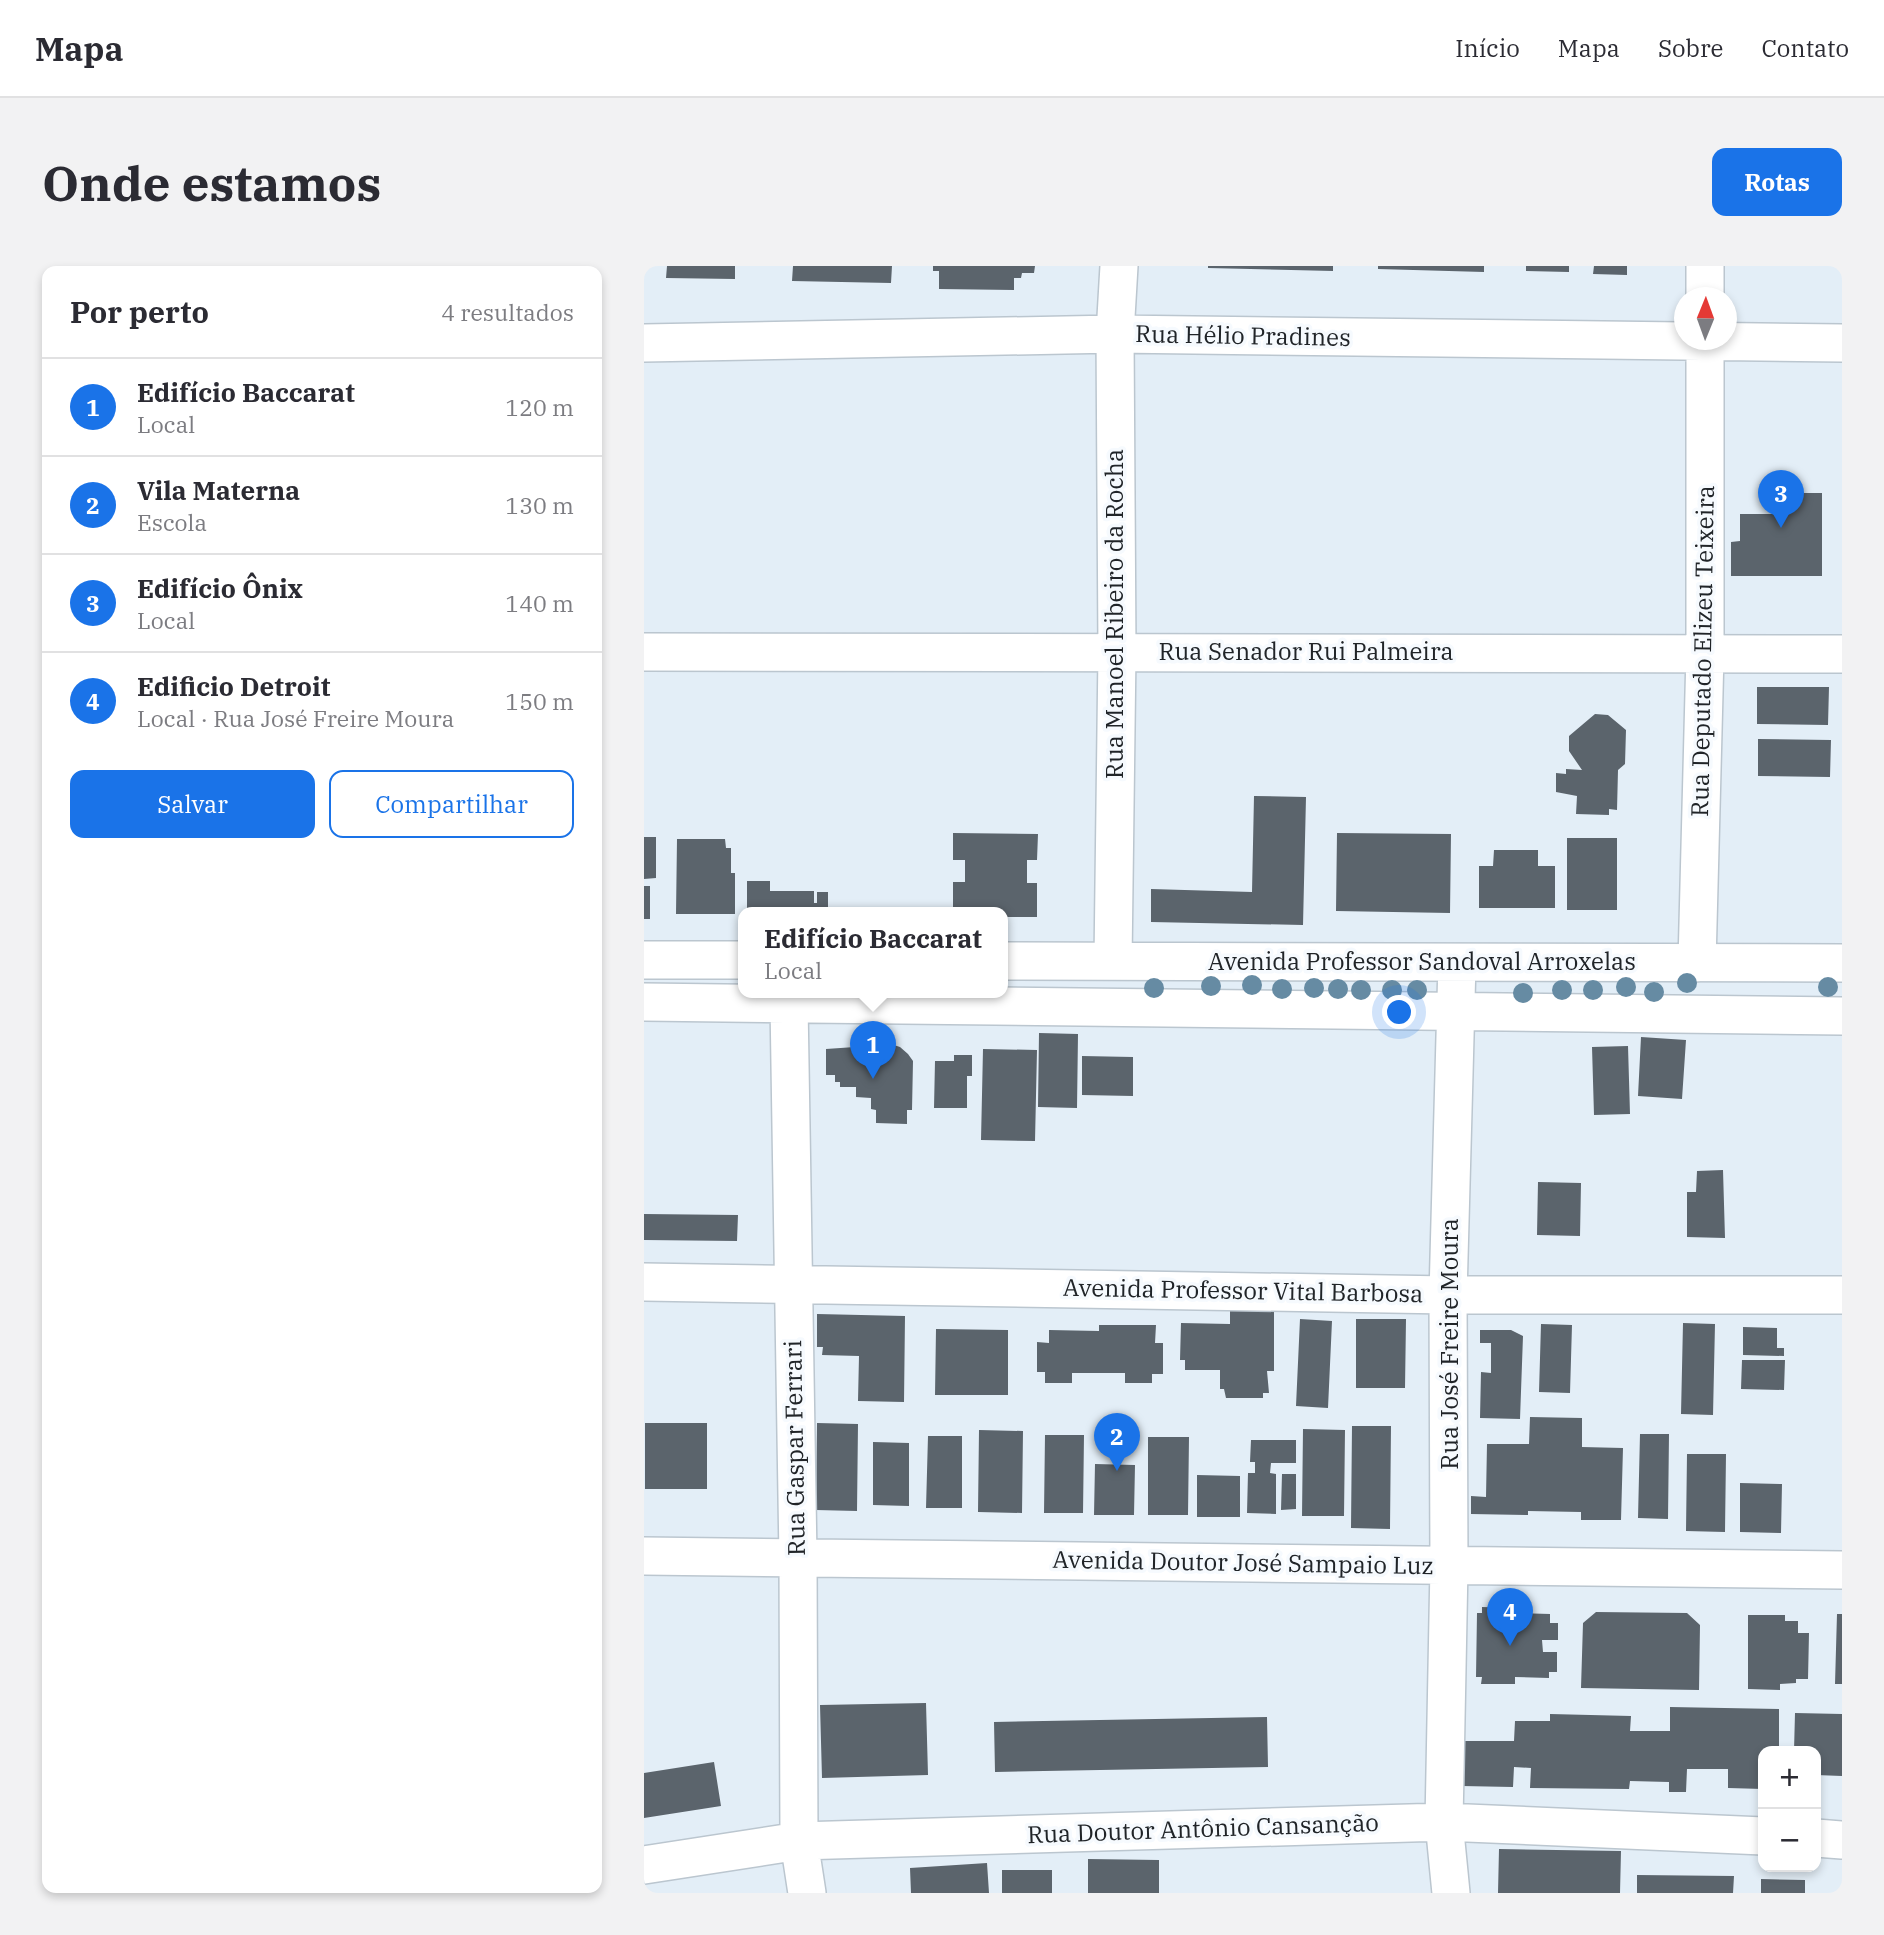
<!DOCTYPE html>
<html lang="pt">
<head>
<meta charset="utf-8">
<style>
	body { margin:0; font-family:"IBM Plex Serif",serif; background:#f2f2f3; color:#2b2b33 }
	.controls { position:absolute; right:21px; bottom:21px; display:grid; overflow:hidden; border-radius:14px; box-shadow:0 4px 10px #0003 }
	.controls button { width:63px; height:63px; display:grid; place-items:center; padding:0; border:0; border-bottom:2px solid #e1e1e2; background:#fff; color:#2b2b33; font:35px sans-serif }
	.compass { position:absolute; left:1030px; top:21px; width:63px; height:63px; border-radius:50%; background:#fff; box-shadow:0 4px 10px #0003; rotate:1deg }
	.you { position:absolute; left:756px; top:747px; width:24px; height:24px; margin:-18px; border:5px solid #fff; border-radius:50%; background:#1a73e8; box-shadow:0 0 0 10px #1a73e833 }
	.badge { display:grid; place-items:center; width:46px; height:46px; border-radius:50%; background:#1a73e8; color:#fff; font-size:23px; font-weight:700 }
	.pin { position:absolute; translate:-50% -58px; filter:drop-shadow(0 2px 4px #0008) }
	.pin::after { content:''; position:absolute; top:37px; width:24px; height:21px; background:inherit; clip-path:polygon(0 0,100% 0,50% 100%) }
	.popup { position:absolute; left:94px; top:641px; width:270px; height:91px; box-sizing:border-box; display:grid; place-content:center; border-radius:14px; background:#fff; filter:drop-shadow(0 2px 5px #0005); font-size:23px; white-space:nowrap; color:#7c7c81 }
	.popup b { font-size:26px; color:#2b2b33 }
	.popup::after { content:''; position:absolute; left:50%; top:100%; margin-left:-14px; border:14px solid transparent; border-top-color:#fff }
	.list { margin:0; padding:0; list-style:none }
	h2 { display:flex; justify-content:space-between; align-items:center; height:91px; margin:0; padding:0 28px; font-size:30px }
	h2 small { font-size:23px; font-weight:400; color:#7c7c81 }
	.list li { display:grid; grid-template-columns:46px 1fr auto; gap:21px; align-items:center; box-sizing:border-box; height:98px; padding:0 28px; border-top:2px solid #e1e1e2 }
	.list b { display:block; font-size:26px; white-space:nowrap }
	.list p { margin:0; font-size:23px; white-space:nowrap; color:#7c7c81 }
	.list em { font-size:23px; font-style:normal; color:#7c7c81 }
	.actions { display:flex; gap:14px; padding:21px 28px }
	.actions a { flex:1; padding:16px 0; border:2px solid #1a73e8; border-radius:14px; text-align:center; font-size:24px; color:#1a73e8 }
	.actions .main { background:#1a73e8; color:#fff }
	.map { position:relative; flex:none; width:1198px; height:1627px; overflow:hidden; border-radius:14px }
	header { display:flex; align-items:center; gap:42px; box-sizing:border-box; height:98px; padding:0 35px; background:#fff; border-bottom:2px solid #e1e1e2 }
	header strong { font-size:33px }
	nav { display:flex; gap:38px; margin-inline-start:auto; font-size:24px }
	.intro { display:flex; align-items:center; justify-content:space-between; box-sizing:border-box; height:168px; padding:0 42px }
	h1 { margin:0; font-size:49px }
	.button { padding:18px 32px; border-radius:14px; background:#1a73e8; color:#fff; font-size:24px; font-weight:700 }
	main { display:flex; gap:42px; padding:0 42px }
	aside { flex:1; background:#fff; border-radius:14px; box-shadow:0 4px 10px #0003 }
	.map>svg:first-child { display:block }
	.building { fill:#5b646c }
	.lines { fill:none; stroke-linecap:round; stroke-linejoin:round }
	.minor-casing { stroke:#bbc6cf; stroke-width:40 }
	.minor { stroke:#fff; stroke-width:37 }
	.tree { fill:#668ba3 }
	.labels { text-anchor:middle; stroke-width:7; stroke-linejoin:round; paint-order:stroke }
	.street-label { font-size:24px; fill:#202428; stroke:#f6fafe }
</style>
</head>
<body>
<header>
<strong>Mapa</strong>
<nav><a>Início</a><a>Mapa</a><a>Sobre</a><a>Contato</a></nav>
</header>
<div class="intro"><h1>Onde estamos</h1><a class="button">Rotas</a></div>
<main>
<aside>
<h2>Por perto<small>4 resultados</small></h2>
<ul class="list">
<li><span class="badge">1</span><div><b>Edifício Baccarat</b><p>Local</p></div><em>120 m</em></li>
<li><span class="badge">2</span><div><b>Vila Materna</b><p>Escola</p></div><em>130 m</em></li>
<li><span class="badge">3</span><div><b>Edifício Ônix</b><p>Local</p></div><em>140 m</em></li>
<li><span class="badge">4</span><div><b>Edificio Detroit</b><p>Local · Rua José Freire Moura</p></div><em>150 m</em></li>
</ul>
<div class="actions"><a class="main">Salvar</a><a>Compartilhar</a></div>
</aside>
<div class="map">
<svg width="1198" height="1627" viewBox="0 0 1198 1627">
	<rect width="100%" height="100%" fill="#e3eef7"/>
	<path class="building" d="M23,0H91V13L22,12Z
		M149,0H248L247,17L148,15Z
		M289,0H391L390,7H378L377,12H370V24L295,23V5H289Z
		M564,0H689V5L564,2Z
		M734,0H840V6L734,3Z
		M882,0H925V6L882,5Z
		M950,0H983V9L949,8Z
		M1137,227H1178V310H1087V276L1096,275V248H1137Z
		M1113,421H1185L1184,459L1113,458Z
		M951,448L964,449L982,464L981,498L974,504L973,544L965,543V549L932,548L933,530L912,526V507L922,508V503L938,504L925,485V470Z
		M1114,473L1187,474L1186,511L1114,510Z
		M610,530L662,531L659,659L507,656V623L608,626Z
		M309,567L394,568L393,594H383V617H393V651H358V647H309V616H321V594H309Z
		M693,567L807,568L806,647L692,645Z
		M0,571H12V612L0,613Z
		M923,572H973V644H923Z
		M33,573H81L82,582H87V607H91V648H32Z
		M850,584H894V600H911V642H835V600H849Z
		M103,615H126V625H170V637H173V626H184V647H103Z
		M0,620H6V653H0Z
		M395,767L434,768L433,842L394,841Z
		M997,771L1042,774L1038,833L994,830Z
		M234,774L256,781L264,788L269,795L268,844H263V858L232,857V844L227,843V832L212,831V821H196V816H191V809H182V783L211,781L221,775Z
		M984,780L986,848L950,849L948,781Z
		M339,783L393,784L391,875L337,874Z
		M310,789H328V810H323V842H290L291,795H310Z
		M438,790L489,791V830L438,829Z
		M1079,904L1081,972L1043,971V926H1052L1053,905Z
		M894,916L937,917L936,970L893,969Z
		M0,948L94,949L93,975L0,974Z
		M586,1043L630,1044V1105H623L625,1127H619V1132H582L580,1123H576V1104H541V1094H536L537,1057L586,1058Z
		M173,1048L261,1050L260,1136L214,1135L215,1090L178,1089L179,1081H173Z
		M656,1053L688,1055L684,1142L652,1140Z
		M712,1053H762L761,1122H712Z
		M1039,1057L1071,1058L1069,1149L1037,1148Z
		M897,1058L928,1059L926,1127L895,1126Z
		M455,1059H512L511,1077H519V1108H508V1117H481V1107H428V1117H401V1106H393V1076L405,1077V1064L455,1065Z
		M1099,1061L1133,1062V1082H1140V1090L1099,1089Z
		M292,1063L364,1064V1129H291Z
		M836,1064H867L879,1070L876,1153L836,1152L837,1106L847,1107V1077H836Z
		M1098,1094H1141L1140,1124L1097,1123Z
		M886,1151L938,1152V1181L979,1182L977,1254H937V1246L884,1245V1249L827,1248V1230L842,1231L843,1178H885Z
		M1,1157H63V1223H1Z
		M173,1157L214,1158L213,1245L172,1244Z
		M708,1160H747L746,1263L707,1262Z
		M659,1163L701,1164L700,1250H658Z
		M335,1164L379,1165L378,1247L334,1246Z
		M996,1168H1025L1024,1253L994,1252Z
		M401,1169H440L439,1247H400Z
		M284,1170H318V1242H282Z
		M504,1171H545L544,1249H504Z
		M607,1174H652V1197H627L626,1207L632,1208V1248L603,1247L604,1207H611V1196H606Z
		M229,1176L265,1177V1240L229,1239Z
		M1043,1188H1082L1081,1266L1042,1265Z
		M451,1198L491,1199L490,1249H450Z
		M638,1208H652V1243L637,1244Z
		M553,1209L596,1210V1251H553Z
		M1096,1217L1138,1218L1137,1267L1096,1266Z
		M838,1341L872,1342V1347L906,1348V1357H914V1374H898L899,1386H913V1406H905V1412L871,1411V1418H837L838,1411H832L833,1347H838Z
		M952,1346L1043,1347L1056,1359L1055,1424L937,1422L939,1357Z
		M1193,1348H1198V1418H1191Z
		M1104,1349H1141V1355H1154V1367H1165L1164,1413H1152V1417L1136,1418V1424L1104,1423Z
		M282,1437L284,1509L178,1512L176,1439Z
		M1026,1441L1135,1443V1485H1119V1523L1084,1522V1503H1043L1042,1526H1025V1516L986,1515L985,1523L886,1522L887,1502L870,1501L869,1521L818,1520L819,1475H870L871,1455H906V1448L987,1450L986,1465H1026Z
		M1151,1447L1198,1448V1510L1172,1509V1485H1150Z
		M623,1451L624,1501L351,1506L350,1456Z
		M70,1496L77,1540L0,1552V1507Z
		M855,1583L977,1585L976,1627H854Z
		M444,1593L515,1594V1627H444Z
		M343,1597L345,1627H267L266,1602Z
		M358,1604H408V1627H358Z
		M993,1609L1090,1610L1089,1627H993Z
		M1117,1613L1161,1614V1627H1117Z"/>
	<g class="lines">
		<g class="minor-casing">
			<path id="minor" d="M1061,32V0
				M0,77L471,68L1198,77
				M0,386L1198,388
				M0,694H100
				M358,695L1198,697
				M469,695L473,386L471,68L475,0
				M1053,697L1061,388V74
				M0,736L1198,750
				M145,737L154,1292L155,1575L163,1627
				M0,1016L804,1029H1198
				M0,1290L1198,1304
				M1172,1572L1198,1574
				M0,1599L155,1575L800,1556L1119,1570
				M807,1627L800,1556L805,1300L804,1029L813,697"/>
		</g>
		<use href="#minor" class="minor"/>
	</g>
	<g class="tree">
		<circle cx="1043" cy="717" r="10"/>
		<circle cx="608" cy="719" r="10"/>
		<circle cx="567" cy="720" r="10"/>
		<circle cx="982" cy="721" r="10"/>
		<circle cx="1184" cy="721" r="10"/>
		<circle cx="510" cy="722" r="10"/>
		<circle cx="670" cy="722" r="10"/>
		<circle cx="638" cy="723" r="10"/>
		<circle cx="694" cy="723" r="10"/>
		<circle cx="717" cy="724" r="10"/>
		<circle cx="748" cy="724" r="10"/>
		<circle cx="773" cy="724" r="10"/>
		<circle cx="918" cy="724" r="10"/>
		<circle cx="949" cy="724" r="10"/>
		<circle cx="1010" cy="726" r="10"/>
		<circle cx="879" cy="727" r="10"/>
	</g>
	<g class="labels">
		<g class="street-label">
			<text transform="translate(599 70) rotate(1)" y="8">Rua Hélio Pradines</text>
			<text transform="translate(471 348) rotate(-90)" y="8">Rua Manoel Ribeiro da Rocha</text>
			<text transform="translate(1059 385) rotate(-89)" y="8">Rua Deputado Elizeu Teixeira</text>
			<text x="662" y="394">Rua Senador Rui Palmeira</text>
			<text x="778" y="704">Avenida Professor Sandoval Arroxelas</text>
			<text transform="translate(599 1025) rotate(1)" y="8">Avenida Professor Vital Barbosa</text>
			<text transform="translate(806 1078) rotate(-90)" y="8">Rua José Freire Moura</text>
			<text transform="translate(151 1182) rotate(-91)" y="8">Rua Gaspar Ferrari</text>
			<text transform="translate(599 1297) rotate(1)" y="8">Avenida Doutor José Sampaio Luz</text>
			<text transform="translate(559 1563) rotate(-2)" y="8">Rua Doutor Antônio Cansanção</text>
		</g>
	</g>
</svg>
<div class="controls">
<button>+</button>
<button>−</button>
</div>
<svg class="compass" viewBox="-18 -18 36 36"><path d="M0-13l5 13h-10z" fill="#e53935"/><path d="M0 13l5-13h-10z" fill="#7c7c81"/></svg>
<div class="you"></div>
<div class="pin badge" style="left:229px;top:813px">1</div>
<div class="popup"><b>Edifício Baccarat</b>Local</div>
<div class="pin badge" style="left:473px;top:1205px">2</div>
<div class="pin badge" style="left:1137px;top:262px">3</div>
<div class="pin badge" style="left:866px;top:1380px">4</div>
</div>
</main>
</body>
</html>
